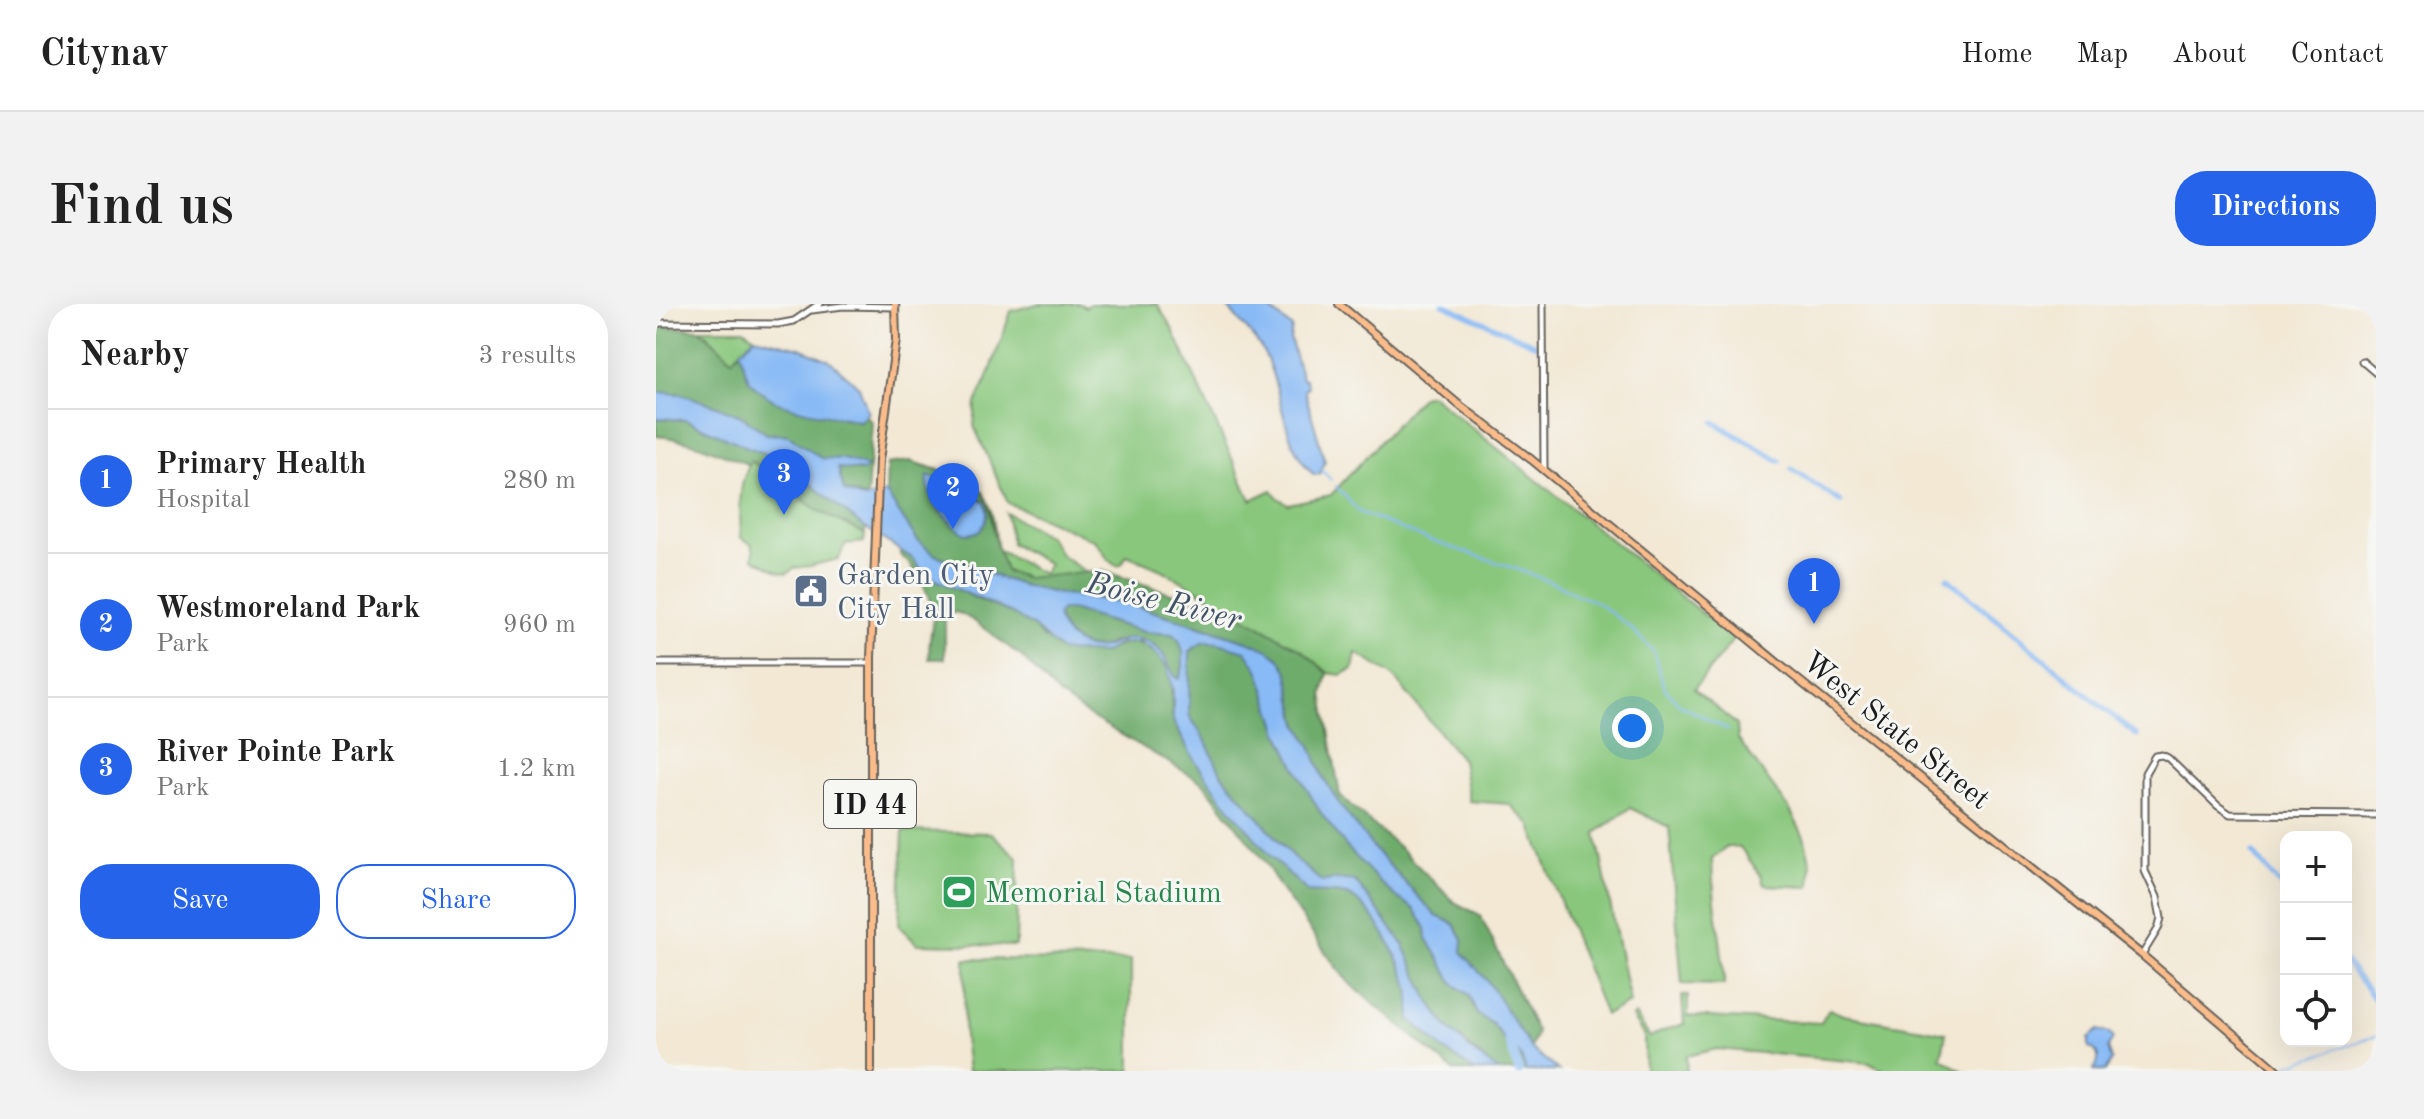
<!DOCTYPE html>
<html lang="en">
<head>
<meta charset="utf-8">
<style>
	body { margin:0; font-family:"Old Standard TT",serif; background:#f2f2f2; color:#222 }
	.controls { position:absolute; right:24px; bottom:24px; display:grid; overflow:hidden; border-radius:16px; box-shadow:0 8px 32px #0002 }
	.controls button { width:72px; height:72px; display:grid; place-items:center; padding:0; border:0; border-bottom:2px solid #e0e0e0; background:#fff; color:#222; font:40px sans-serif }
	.you { position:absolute; left:976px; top:424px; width:28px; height:28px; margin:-20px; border:6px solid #fff; border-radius:50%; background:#1a73e8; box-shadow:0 0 0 12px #1a73e833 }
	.badge { display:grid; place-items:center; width:52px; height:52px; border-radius:50%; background:#2563eb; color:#fff; font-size:26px; font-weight:700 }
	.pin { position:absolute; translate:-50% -66px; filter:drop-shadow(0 2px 4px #0008) }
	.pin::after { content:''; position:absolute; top:42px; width:28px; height:24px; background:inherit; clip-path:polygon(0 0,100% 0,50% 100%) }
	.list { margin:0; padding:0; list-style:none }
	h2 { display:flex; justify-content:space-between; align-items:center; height:104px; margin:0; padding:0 32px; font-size:34px }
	h2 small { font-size:26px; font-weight:400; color:#767676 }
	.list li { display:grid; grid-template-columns:52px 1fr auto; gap:24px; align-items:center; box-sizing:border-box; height:144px; padding:0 32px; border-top:2px solid #e0e0e0 }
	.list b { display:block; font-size:30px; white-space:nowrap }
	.list p { margin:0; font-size:26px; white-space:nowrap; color:#767676 }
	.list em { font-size:26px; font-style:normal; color:#767676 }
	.actions { display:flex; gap:16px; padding:24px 32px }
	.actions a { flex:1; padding:18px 0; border:2px solid #2563eb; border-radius:32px; text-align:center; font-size:28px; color:#2563eb }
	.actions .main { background:#2563eb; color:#fff }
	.icon { flex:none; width:44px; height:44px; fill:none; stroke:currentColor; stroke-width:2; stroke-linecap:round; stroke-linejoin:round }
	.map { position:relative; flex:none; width:1720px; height:767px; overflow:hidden; border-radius:32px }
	header { display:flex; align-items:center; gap:48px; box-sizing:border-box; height:112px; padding:0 40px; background:#fff; border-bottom:2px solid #e0e0e0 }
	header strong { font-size:38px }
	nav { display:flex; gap:44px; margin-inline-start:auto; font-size:28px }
	.intro { display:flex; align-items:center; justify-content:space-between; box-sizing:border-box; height:192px; padding:0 48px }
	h1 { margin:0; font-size:56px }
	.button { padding:20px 36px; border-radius:32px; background:#2563eb; color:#fff; font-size:28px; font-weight:700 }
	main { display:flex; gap:48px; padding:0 48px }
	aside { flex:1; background:#fff; border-radius:32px; box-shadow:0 8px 32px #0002 }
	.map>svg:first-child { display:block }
	.green { fill:#89c77d; stroke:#52724c; stroke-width:2 }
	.forest { fill:#6eac6c; stroke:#456444; stroke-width:2 }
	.water { fill:#88baf5; stroke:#526b88; stroke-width:2; fill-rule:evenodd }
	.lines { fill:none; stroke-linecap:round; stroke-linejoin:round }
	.stream { stroke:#88baf5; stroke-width:2 }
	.canal { stroke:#88baf5; stroke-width:5 }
	.river { stroke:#88baf5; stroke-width:9 }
	.tertiary-casing { stroke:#67635c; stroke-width:9 }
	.primary-casing { stroke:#67635c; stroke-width:10 }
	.tertiary { stroke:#fff; stroke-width:5 }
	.primary { stroke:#fabc8b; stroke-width:6 }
	.labels { text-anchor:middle; stroke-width:6; stroke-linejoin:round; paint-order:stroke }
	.shield { fill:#f6f6f2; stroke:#5d5d5c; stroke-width:2 }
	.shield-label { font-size:28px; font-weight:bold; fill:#1c1c1c }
	.service-label { font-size:30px; fill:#4e5e75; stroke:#f6f6f2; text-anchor:start }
	.street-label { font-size:30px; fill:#1c1c1c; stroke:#f6f6f2 }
	.leisure-label { font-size:30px; fill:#27864d; stroke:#f6f6f2; text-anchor:start }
	.water-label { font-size:32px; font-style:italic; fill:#425368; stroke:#f6f6f2 }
</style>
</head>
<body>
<header>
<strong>Citynav</strong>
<nav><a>Home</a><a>Map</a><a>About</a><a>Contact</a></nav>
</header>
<div class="intro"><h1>Find us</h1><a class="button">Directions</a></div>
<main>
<aside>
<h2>Nearby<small>3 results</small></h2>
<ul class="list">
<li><span class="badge">1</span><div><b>Primary Health</b><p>Hospital</p></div><em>280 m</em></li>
<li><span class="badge">2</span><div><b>Westmoreland Park</b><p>Park</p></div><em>960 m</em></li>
<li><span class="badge">3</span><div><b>River Pointe Park</b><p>Park</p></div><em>1.2 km</em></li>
</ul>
<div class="actions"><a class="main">Save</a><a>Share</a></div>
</aside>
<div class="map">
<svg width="1720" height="767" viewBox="0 0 1720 767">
	<rect width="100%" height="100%" fill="#f6f6f2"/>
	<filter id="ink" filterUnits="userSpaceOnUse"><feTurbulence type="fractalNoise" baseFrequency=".0125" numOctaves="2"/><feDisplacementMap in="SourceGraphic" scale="16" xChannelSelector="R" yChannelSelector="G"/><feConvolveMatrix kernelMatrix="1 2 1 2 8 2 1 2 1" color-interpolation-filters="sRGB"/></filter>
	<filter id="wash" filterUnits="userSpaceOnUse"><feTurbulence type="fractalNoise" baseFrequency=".006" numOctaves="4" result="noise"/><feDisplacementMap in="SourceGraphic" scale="32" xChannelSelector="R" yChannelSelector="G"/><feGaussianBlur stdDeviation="1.8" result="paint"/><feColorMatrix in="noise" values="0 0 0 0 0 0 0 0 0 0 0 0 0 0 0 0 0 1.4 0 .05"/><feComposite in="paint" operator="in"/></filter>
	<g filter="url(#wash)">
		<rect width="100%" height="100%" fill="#f2e8d4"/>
		<path class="green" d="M381,0H424L430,3L434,0H501L517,26L595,196L616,186L622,194L632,200L675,191L766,92L774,90L1078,335L1038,385L1081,421L1082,435L1134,506L1148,533L1155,560L1154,583L1108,581L1105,572L1084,543H1071L1056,555C1056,597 1067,638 1068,681L1026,680L1013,523L974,504L940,529L974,699L949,711L874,520L853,500L813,497L806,456L737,372L700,349L697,365L685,371L672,369L647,347L508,267L471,251L466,260L462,262C451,259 446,244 438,236L352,199L318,122L320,99L334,68L355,7Z
			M44,25H88L99,33L76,56Z
			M95,157L161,206L209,230L208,238L189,240L183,255L154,262L138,264L131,269L124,268L97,254L98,247L96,240L85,234C84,207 81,182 95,157Z
			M253,157C273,163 317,173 328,191C338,205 339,229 342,246L387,270L393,260L356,240L350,209L393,233L406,252L468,294L355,276L249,181Z
			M247,527L335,529L362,554L360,642L261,640L243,622Z
			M309,655L475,656V767H312L308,733Z
			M1032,691V712L1165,719L1173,705L1187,711L1290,729L1285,754L1307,767H1229L1213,759L1061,745L1030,752L1031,767H989L988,732L976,713L979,711L994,733L1012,725L1028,720L1026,692Z"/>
		<path class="forest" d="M0,23L44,25L76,55L84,47L92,74L144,105L203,117L209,111L216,118L211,194L188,187L182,164L207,167L188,155H165L132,131L111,130L85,112L25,90L0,88Z
			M0,114L30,116L124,155L209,224V230L161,206L95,157L93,161C62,148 34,135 0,132Z
			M253,157L303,173L327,188L332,199L342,246L350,267L370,274L447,267L586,312L647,347L672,369L667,390L684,492L745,545L798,598L824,611L881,728L875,744L832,678L805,648L798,620L780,612L719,546L684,501L667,473L655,442L642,420L631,366L594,338L569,330L467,298L405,290L368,282L279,251L262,237L230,189L231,160Z
			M244,246L256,254L266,267L327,298L351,307L377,322L388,334L447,349C464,339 480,333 497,347C523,368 513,387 517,414C518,420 522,426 524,431C557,491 606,538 652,588C664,589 678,588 690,591C715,597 747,660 753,684C755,693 754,705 754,715L787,745L819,767H798L693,679L680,663L623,582L609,558L548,480L541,475L430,410L403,391L366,353L321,319L306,310L298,308L289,315V355H273C273,341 274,330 277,317C280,300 259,261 244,251Z
			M406,306H415L488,328L517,330L523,336L527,346V363L523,375H520C511,361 510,349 495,340C488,335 467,336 458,338C454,338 451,342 447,343C425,347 405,331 401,310Z
			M547,338L562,339L590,346L603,367L622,426L643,471L663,506L689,541L723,577L739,592L758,605L770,624L771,634L798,680L813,691L821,710L837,720L855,746L859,744L865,753L870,767H843L839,765L792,724L774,699L747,640L700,578L678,575L666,578L636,552L566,471L549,436L533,411L534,347Z"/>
		<path class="water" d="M569,0H608L636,24L634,34L646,75H649L652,83L648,85L669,158L664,170L658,171C626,140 628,95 611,55C603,36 582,17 569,0Z
			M99,33L144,44L173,56L203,83L212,108L204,117C168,109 118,108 94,77C89,69 87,57 84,47Z
			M0,88L25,90L61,102L85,112L111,130L132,131L165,154L188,155L211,163L207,167L182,164L188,187L208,195L230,189L262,237L279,251L368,282L404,290L467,298L594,338L613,346L623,354L631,366L642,420L655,442L667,473L684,501L719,546L780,612L798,620L807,635L806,648L832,678L875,744L903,767H870L865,753L859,745L855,746L837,720L821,710L813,691L798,680L771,634L770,624L758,605L739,592L723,577L689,541L663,506L643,471L622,426L603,367L590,347L562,339L547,338L534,347L533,411L549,436L566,471L636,552L666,578L678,575L699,577L747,640L774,699L792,724L822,752L843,767H819L787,745L754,715C754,705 755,693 753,684C747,659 715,597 690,591C678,588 664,589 652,588L615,553L568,497L537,454L517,417V387L511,362L498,348L483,338L463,340L447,349L405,347L377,322L351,307L275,274L266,267L256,254L205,221L124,155L89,142L30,116L0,114ZM406,306H415L488,328L517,330L523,336L527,347V363L523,375L520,374C511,361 510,348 495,340C474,328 466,338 447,343C426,348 405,331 401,311Z
			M272,172L302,182L329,198C333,210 331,218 323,228L309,230C290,217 269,196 272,172Z
			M1442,726C1449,729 1454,727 1457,735L1452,743L1456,757L1449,767H1437C1444,757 1445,748 1433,743V734Z"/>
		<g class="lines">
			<path class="stream" d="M666,166L675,176
				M680,182L703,208L773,236L858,264L903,281L923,292L939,297L974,323L997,347L1009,385L1023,400L1072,426
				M1632,761L1720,732"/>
			<path class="canal" d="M787,0L880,41
				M1058,118L1124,157
				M1136,165L1185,198
				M1291,274L1481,432
				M1597,549L1630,588
				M1690,658L1720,697"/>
			<path class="river" d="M853,736L863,767"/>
		</g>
	</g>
	<g filter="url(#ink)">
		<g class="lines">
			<g class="tertiary-casing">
				<path id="tertiary" d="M887,0L888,165
					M156,6L187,2L240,3
					M0,19L122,20L138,17L163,0
					M1706,57L1720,69
					M0,359H214
					M1486,651L1502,625L1505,614L1501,593L1489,567V469L1499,452L1506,451L1512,454L1562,502L1574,510L1720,511"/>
			</g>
			<g class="primary-casing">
				<path id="primary" d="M683,0L802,100L876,156L1135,370L1486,651L1622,767
					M215,767V353L223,156L240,36L239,0"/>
			</g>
			<use href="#tertiary" class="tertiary"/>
			<use href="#primary" class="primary"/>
		</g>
	</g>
	<defs>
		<g id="civic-square" transform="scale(1.8)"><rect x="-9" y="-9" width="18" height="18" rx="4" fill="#5c6f8a" stroke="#f6f6f2"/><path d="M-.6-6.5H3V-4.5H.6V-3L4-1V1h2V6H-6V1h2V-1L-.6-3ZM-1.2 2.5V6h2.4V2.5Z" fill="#fff"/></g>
		<g id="stadium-square" transform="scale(1.8)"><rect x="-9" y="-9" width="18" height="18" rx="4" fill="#2e9e5b" stroke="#f6f6f2"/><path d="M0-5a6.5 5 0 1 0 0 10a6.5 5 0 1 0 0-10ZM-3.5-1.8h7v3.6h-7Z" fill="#fff"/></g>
	</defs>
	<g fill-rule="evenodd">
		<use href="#civic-square" x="155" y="287"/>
		<use href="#stadium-square" x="303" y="588"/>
	</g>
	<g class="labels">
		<rect class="shield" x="168" y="476" width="92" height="48" rx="6"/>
		<g class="shield-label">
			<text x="214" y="510">ID 44</text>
		</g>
		<g class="service-label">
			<text x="181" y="280">Garden City<tspan x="181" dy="34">City Hall</tspan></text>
		</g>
		<g class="street-label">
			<text transform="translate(1241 426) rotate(39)" y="10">West State Street</text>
		</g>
		<g class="leisure-label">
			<text x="329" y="598">Memorial Stadium</text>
		</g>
		<g class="water-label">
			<text transform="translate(508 296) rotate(14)" y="11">Boise River</text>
		</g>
	</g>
</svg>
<div class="controls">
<button>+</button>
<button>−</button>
<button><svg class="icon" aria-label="locate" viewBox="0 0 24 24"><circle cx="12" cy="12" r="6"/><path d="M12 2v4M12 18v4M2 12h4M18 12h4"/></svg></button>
</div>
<div class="you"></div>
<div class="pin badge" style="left:1158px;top:320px">1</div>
<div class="pin badge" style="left:297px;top:225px">2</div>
<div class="pin badge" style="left:128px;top:211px">3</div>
</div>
</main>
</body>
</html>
